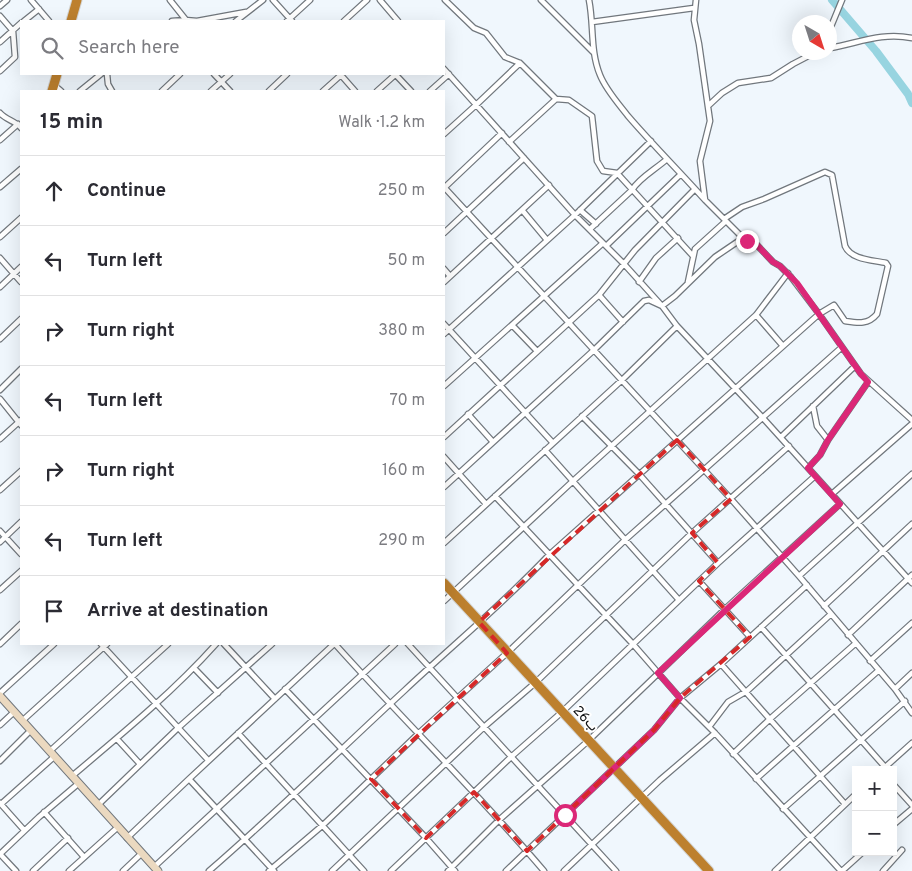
<!DOCTYPE html>
<html lang="en">
<head>
<meta charset="utf-8">
<style>
	body { margin:0; font-family:Overpass,Vazirmatn,sans-serif; background:#f2f2f3; color:#2b2b33 }
	.controls { position:absolute; right:15px; bottom:15px; display:grid; overflow:hidden; border-radius:0px; box-shadow:0 5px 20px #0002 }
	.controls button { width:45px; height:45px; display:grid; place-items:center; padding:0; border:0; border-bottom:1px solid #e1e1e2; background:#fff; color:#2b2b33; font:25px sans-serif }
	.compass { position:absolute; left:792px; top:15px; width:45px; height:45px; border-radius:50%; background:#fff; box-shadow:0 5px 20px #0002; rotate:141deg }
	.stop { position:absolute; width:15px; height:15px; margin:-11px; border:4px solid #db2777; border-radius:50%; background:#fff }
	.stop.end { background:#db2777; border-color:#fff; box-shadow:0 1px 5px #0008 }
	.list { margin:0; padding:0; list-style:none }
	h2 { display:flex; justify-content:space-between; align-items:center; height:65px; margin:0; padding:0 20px; font-size:21px }
	h2 small { font-size:16px; font-weight:400; color:#7c7c81 }
	.list li { display:grid; grid-template-columns:32px 1fr auto; gap:15px; align-items:center; box-sizing:border-box; height:70px; padding:0 20px; border-top:1px solid #e1e1e2 }
	.list b { display:block; font-size:19px; white-space:nowrap }
	.list em { font-size:16px; font-style:normal; color:#7c7c81 }
	.icon { flex:none; width:28px; height:28px; fill:none; stroke:currentColor; stroke-width:2; stroke-linecap:round; stroke-linejoin:round }
	.map { position:relative; flex:none; width:912px; height:871px; overflow:hidden }
	.search { position:absolute; background:#fff; box-shadow:0 5px 20px #0002; left:20px; top:20px; width:425px; height:55px; display:flex; align-items:center; gap:12px; box-sizing:border-box; padding:0 18px; border-radius:0px; color:#7c7c81; font-size:19px }
	.panel { position:absolute; background:#fff; box-shadow:0 5px 20px #0002; left:20px; top:90px; width:425px; height:555px; border-radius:0px }
	.map>svg:first-child { display:block }
	.lines { fill:none; stroke-linecap:round; stroke-linejoin:round }
	.river { stroke:#97d4e0; stroke-width:8 }
	.street-casing { stroke:#71777d; stroke-width:7 }
	.secondary-casing { stroke:#71777d; stroke-width:9 }
	.highway-casing { stroke:#d3d4d4; stroke-width:11 }
	.street { stroke:#fff; stroke-width:4.5 }
	.secondary { stroke:#ebd9c0; stroke-width:7 }
	.highway { stroke:#bd802e; stroke-width:9 }
	.route { stroke:#db2777; stroke-width:6 }
	.marked { fill:none; stroke:#d62828; stroke-width:4; stroke-dasharray:10 6; stroke-linejoin:round }
	.labels { text-anchor:middle; stroke-width:4; stroke-linejoin:round; paint-order:stroke }
	.street-label { font-size:14px; fill:#0c0e10; stroke:#fff }
</style>
</head>
<body>
<div class="map">
<svg width="912" height="871" viewBox="0 0 912 871">
	<rect width="100%" height="100%" fill="#f0f7fd"/>
	<g class="lines">
		<path class="river" d="M832,0L876,51L908,94L912,103"/>
		<g class="street-casing">
			<path id="street" d="M31,0L49,21
				M170,0L186,20
				M273,0L292,21
				M380,0L398,21
				M445,0L474,28L486,33L505,57L520,63L556,99L569,100L592,116L597,161L603,171L617,173L693,256
				M541,0L593,52
				M589,0C594,25 590,51 600,75C606,90 618,103 628,116C653,145 680,172 705,200
				M696,0L694,20L699,44L710,121L700,161L705,200L743,238L756,244L773,262L780,266L791,277L819,314L861,374L912,420
				M0,6L7,0
				M0,16L13,31L15,57L0,71
				M24,21L39,9
				M172,21L185,20L197,21L246,12
				M236,21L263,0
				M287,21L310,0
				M344,21L367,0
				M592,22L694,8
				M830,29L842,0
				M0,42L21,23
				M830,48C859,43 881,32 912,38
				M444,69L575,215L624,264L662,306L677,326L762,417L912,583
				M107,74L108,84L112,91
				M214,74L230,91
				M340,74L355,91
				M395,74L411,91
				M54,85L61,91
				M80,91L101,74
				M162,91L180,74
				M211,91L230,74
				M269,91L287,74
				M323,91L342,74
				M377,91L396,74
				M430,91L449,74
				M708,106L722,93L738,83L771,78L793,64L816,52
				M0,113C6,120 16,121 21,128
				M444,134L476,105L520,63
				M0,140L18,124
				M509,142L556,99
				M0,187L21,169
				M444,187L731,499L799,576L895,689L912,713
				M444,188L502,133
				M632,190C639,178 656,169 667,159
				M522,210L547,240
				M580,210L596,224
				M590,229L632,190
				M444,233L524,158
				M0,237L21,218
				M606,246L681,174
				M0,258L21,282
				M444,269L450,276
				M444,282L549,185
				M639,282L656,258L678,238
				M688,282L695,249L726,221
				M0,287L21,267
				M599,295L623,322
				M756,315L783,346
				M444,324L553,443
				M512,325L536,350
				M444,334L575,215L651,141
				M0,339L21,319
				M444,386L603,243
				M0,390L21,369
				M0,399L21,425
				M813,406L817,426L828,440
				M468,414L493,442
				M582,416L639,474L718,563
				M444,437L599,295L635,250L695,189
				M781,437L855,366
				M0,439L21,420
				M545,450L679,600
				M444,457L486,504
				M808,468L820,455L828,440L868,382
				M444,487L594,350L644,301L649,300L662,306L675,296L715,257L743,238
				M0,490L21,471
				M832,494L912,424
				M495,496L632,643L680,698L715,733L841,871
				M0,531L21,554
				M0,542L21,522
				M444,543L622,380L677,326
				M799,576L912,474
				M699,581L750,637
				M0,590L21,571
				M444,601L573,481L756,315L788,273
				M824,606L912,524
				M761,627L885,767
				M848,635L912,575
				M0,644L21,624
				M101,644L208,760
				M224,644L275,699
				M335,644C404,721 477,792 544,871
				M408,644L616,871
				M870,661L912,623
				M721,664L845,804
				M194,668L218,693
				M285,689L426,838L455,871
				M895,689L912,673
				M0,693L54,644
				M22,721L107,644
				M0,725L14,712
				M709,727L728,702L747,691L831,614
				M238,733L364,871
				M117,739L140,764
				M50,751L168,644
				M733,754L771,718L856,643
				M0,761L31,730
				M882,770L912,743
				M72,776C122,734 173,692 216,644
				M189,779L274,871
				M756,779L879,670
				M893,784L912,805
				M0,803L24,830
				M1,804L55,756
				M98,805L178,728L272,644
				M783,809L905,701
				M44,812L84,857
				M893,825L912,809
				M127,838L189,779L334,644
				M0,854L39,817L79,783
				M0,854L16,871
				M154,867L395,644
				M33,871L68,838
				M69,871L118,827
				M123,871L142,853
				M209,871C276,813 339,751 405,690C453,645 504,603 549,555L819,314L834,305L845,321C858,323 868,325 877,314L888,266L886,263C873,260 851,260 845,246L832,175L825,172L764,199L742,207L724,219
				M269,871L323,825L419,733L507,653L625,540L842,347
				M332,871L484,727L535,683L692,533L789,446
				M391,871L511,757L562,712L718,563L815,476
				M448,871L499,820L588,741L725,609L840,504
				M506,871L654,730L680,698L721,664L807,585
				M564,871L660,780L715,733
				M775,871L856,794
				M842,871L863,852
				M883,871L902,850"/>
		</g>
		<g class="secondary-casing">
			<path id="secondary" d="M0,696L158,871"/>
		</g>
		<g class="highway-casing">
			<path id="highway" d="M71,21L77,0
				M52,91L57,74
				M444,583L709,871"/>
		</g>
		<use href="#street" class="street"/>
		<use href="#secondary" class="secondary"/>
		<use href="#highway" class="highway"/>
	</g>
	<g class="lines">
		<path class="route" d="M565,815L654,730L680,698L658,673L840,504L808,468L820,455L828,440L868,382L861,374L797,283L780,266L773,262L756,244L747,241"/>
	</g>
	<path class="marked" d="M677,440L731,499L692,533L718,563L699,581L750,637L680,698L654,730L527,851L474,792L426,838L371,779L507,653L479,622Z"/>
	<g class="labels">
		<g class="street-label">
			<text transform="translate(586 718) rotate(47)" y="5">26ب</text>
		</g>
	</g>
</svg>
<div class="controls">
<button>+</button>
<button>−</button>
</div>
<svg class="compass" viewBox="-18 -18 36 36"><path d="M0-13l5 13h-10z" fill="#e53935"/><path d="M0 13l5-13h-10z" fill="#7c7c81"/></svg>
<div class="stop" style="left:565px;top:815px"></div>
<div class="stop end" style="left:747px;top:241px"></div>
<div class="search"><svg class="icon" aria-label="search" viewBox="0 0 24 24"><circle cx="10" cy="10" r="6"/><path d="M15 15l6 6"/></svg>Search here</div>
<section class="panel">
<h2>15 min<small>Walk · 1.2 km</small></h2>
<ul class="list">
<li><svg class="icon" aria-label="ahead" viewBox="0 0 24 24"><path d="M12 20V5M6 11l6-6 6 6"/></svg><div><b>Continue</b></div><em>250 m</em></li>
<li><svg class="icon" aria-label="left" viewBox="0 0 24 24"><path d="M17 20v-9H6M10 6l-5 5 5 5"/></svg><div><b>Turn left</b></div><em>50 m</em></li>
<li><svg class="icon" aria-label="right" viewBox="0 0 24 24"><path d="M7 20v-9h11M14 6l5 5-5 5"/></svg><div><b>Turn right</b></div><em>380 m</em></li>
<li><svg class="icon" aria-label="left" viewBox="0 0 24 24"><path d="M17 20v-9H6M10 6l-5 5 5 5"/></svg><div><b>Turn left</b></div><em>70 m</em></li>
<li><svg class="icon" aria-label="right" viewBox="0 0 24 24"><path d="M7 20v-9h11M14 6l5 5-5 5"/></svg><div><b>Turn right</b></div><em>160 m</em></li>
<li><svg class="icon" aria-label="left" viewBox="0 0 24 24"><path d="M17 20v-9H6M10 6l-5 5 5 5"/></svg><div><b>Turn left</b></div><em>290 m</em></li>
<li><svg class="icon" aria-label="arrive" viewBox="0 0 24 24"><path d="M6 21V4h12l-3 4 3 4H6"/></svg><div><b>Arrive at destination</b></div></li>
</ul>
</section>
</div>
</body>
</html>
